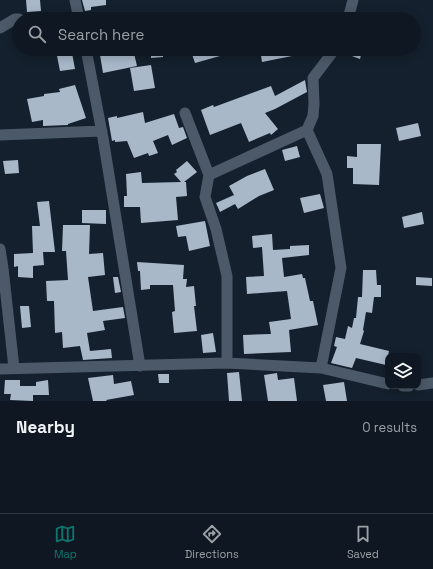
<!DOCTYPE html>
<html lang="en">
<head>
<meta charset="utf-8">
<style>
	body { margin:0; font-family:"Space Grotesk",sans-serif; background:#1d252f; color:#f1f3f6 }
	.controls { position:absolute; right:12px; bottom:12px; display:grid; overflow:hidden; border-radius:8px; box-shadow:0 2px 10px #0003 }
	.controls button { width:36px; height:36px; display:grid; place-items:center; padding:0; border:0; border-bottom:1px solid #2f3740; background:#0f1822; color:#f1f3f6; font:20px sans-serif }
	.list { margin:0; padding:0; list-style:none }
	h2 { display:flex; justify-content:space-between; align-items:center; height:52px; margin:0; padding:0 16px; font-size:17px }
	h2 small { font-size:13px; font-weight:400; color:#9ba0a5 }
	.icon { flex:none; width:22px; height:22px; fill:none; stroke:currentColor; stroke-width:2; stroke-linecap:round; stroke-linejoin:round }
	.map { position:relative; flex:none; width:433px; height:401px; overflow:hidden }
	.search { position:absolute; background:#0f1822; box-shadow:0 2px 10px #0003; left:12px; right:12px; top:12px; height:44px; display:flex; align-items:center; gap:10px; box-sizing:border-box; padding:0 14px; border-radius:22px; color:#9ba0a5; font-size:15px }
	.sheet { height:112px; background:#0f1822 }
	nav { display:flex; justify-content:space-around; align-items:center; box-sizing:border-box; height:56px; border-top:1px solid #2f3740; background:#0f1822; font-size:11px; color:#9ba0a5 }
	nav a { display:grid; justify-items:center; gap:2px }
	nav .on { color:#0f766e }
	.map>svg:first-child { display:block }
	.building { fill:#a8b8c9 }
	.lines { fill:none; stroke-linecap:round; stroke-linejoin:round }
	.minor { stroke:#4b5968; stroke-width:11 }
</style>
</head>
<body>
<div class="map">
<svg width="433" height="401" viewBox="0 0 433 401">
	<rect width="100%" height="100%" fill="#14202d"/>
	<path class="building" d="M26,0H40L41,11L27,12Z
		M82,0H106V5L91,7V10L85,11Z
		M99,49H133L137,66L103,73Z
		M151,49H163V57L151,58Z
		M197,49H218L220,56L195,63L191,51Z
		M260,49H307V53L262,62Z
		M342,49H357L362,51L360,59L341,52Z
		M72,53L75,69L60,71L57,56Z
		M151,65L155,88L134,91L130,68Z
		M305,80L307,92L275,109L265,113L278,129L271,135L270,133L249,142L241,123L210,135L201,110L213,105L214,107L271,86L275,96Z
		M75,85L86,118L68,124V125L43,126V120L32,122L27,99L44,96V94L60,92L59,89Z
		M143,112L145,123L174,114L179,128L183,127L187,138L172,145L168,135L153,141L158,153L149,156L148,153L134,158L127,141L115,142V140L112,141L108,118L117,116V118Z
		M418,123L421,136L399,141L396,128Z
		M357,144H381L379,185L353,184V168H347V156L357,157Z
		M297,146L300,157L285,161L282,150Z
		M18,160L19,173L5,174L3,161Z
		M187,161L197,172L184,182H186L187,196L176,197L178,220L141,223L140,207H124V196H127L126,174L141,172L142,183L181,182L174,174L177,172L176,170Z
		M265,169L274,190L259,196L238,209L235,204L220,212L216,203L234,195L229,186L247,176Z
		M320,194L324,208L304,213L300,198Z
		M49,201L55,252H43L44,265L33,266V278L18,277V266L14,267V254L33,253L32,226H40L37,202Z
		M82,210H106V224L82,223Z
		M422,212L424,224L404,228L402,217Z
		M205,221L210,246L189,251L186,236L178,237L176,226Z
		M63,225H90L89,254L103,253L105,275L88,277L93,311L123,307L125,318L103,321L105,330L87,333L90,351L111,349L112,358L83,360L80,346L63,348L62,332L55,333L54,301H47L46,281L68,280L66,251H62Z
		M272,234L273,250L290,249V246L309,245V255L282,258L284,277L302,274L303,278H305L310,301H313L318,325L289,330L291,352L244,354L243,335L271,334L269,322L291,319L287,291L247,294L246,277L264,276L262,247L253,248L252,236Z
		M137,262L184,265L183,279H187L186,287L194,286L196,306H194L197,331L174,333L172,312L175,311L173,285H150V289L141,290L140,271H138Z
		M363,270H376L377,285H381V297H374L372,313L366,312L363,330L364,331L360,344L389,351L386,365L356,358L352,368L331,363L337,347L334,346L336,337L345,339L348,326L352,328L354,318H356L358,297H362Z
		M113,277H118L121,292L115,293Z
		M416,277L432,278V286L416,285Z
		M20,306H29L31,327L22,328Z
		M213,333L216,352L203,353L201,335Z
		M239,372L242,401H229L227,373Z
		M277,373L278,380L294,378L297,401H268L264,375Z
		M158,374H169V383H159Z
		M113,375L114,384L131,381L134,395L106,400L107,401H93L88,378Z
		M5,380H20V386H36V382L48,380L49,395H33V401L10,400L11,394H4Z
		M344,382L347,401H326L323,385Z"/>
	<g class="lines">
		<path class="minor" d="M75,0L79,19
			M62,19H69
			M348,19L353,0
			M0,28L15,19H19
			M86,49L103,138L140,366
			M185,113L209,175L205,197L216,229L227,276V363
			M307,130L313,116L314,104L313,78L335,49
			M0,135L102,131
			M0,249L3,268L14,368
			M321,368L388,384
			M0,369L227,363L321,368L341,268L327,174L307,130L209,175
			M418,385L433,383
			M403,386H409"/>
	</g>
</svg>
<div class="controls">
<button><svg class="icon" aria-label="layers" viewBox="0 0 24 24"><path d="M12 4l9 5-9 5-9-5zM3 14l9 5 9-5"/></svg></button>
</div>
<div class="search"><svg class="icon" aria-label="search" viewBox="0 0 24 24"><circle cx="10" cy="10" r="6"/><path d="M15 15l6 6"/></svg>Search here</div>
</div>
<section class="sheet">
<h2>Nearby<small>0 results</small></h2>
<ul class="list">
</ul>
</section>
<nav>
<a class="on"><svg class="icon" aria-label="map" viewBox="0 0 24 24"><path d="M3 6l6-2 6 2 6-2v14l-6 2-6-2-6 2zM9 4v14M15 6v14"/></svg>Map</a>
<a><svg class="icon" aria-label="directions" viewBox="0 0 24 24"><path d="M12 3l9 9-9 9-9-9zM9 14v-3h6M13 9l2 2-2 2"/></svg>Directions</a>
<a><svg class="icon" aria-label="saved" viewBox="0 0 24 24"><path d="M7 4h10v16l-5-4-5 4z"/></svg>Saved</a>
</nav>
</body>
</html>
